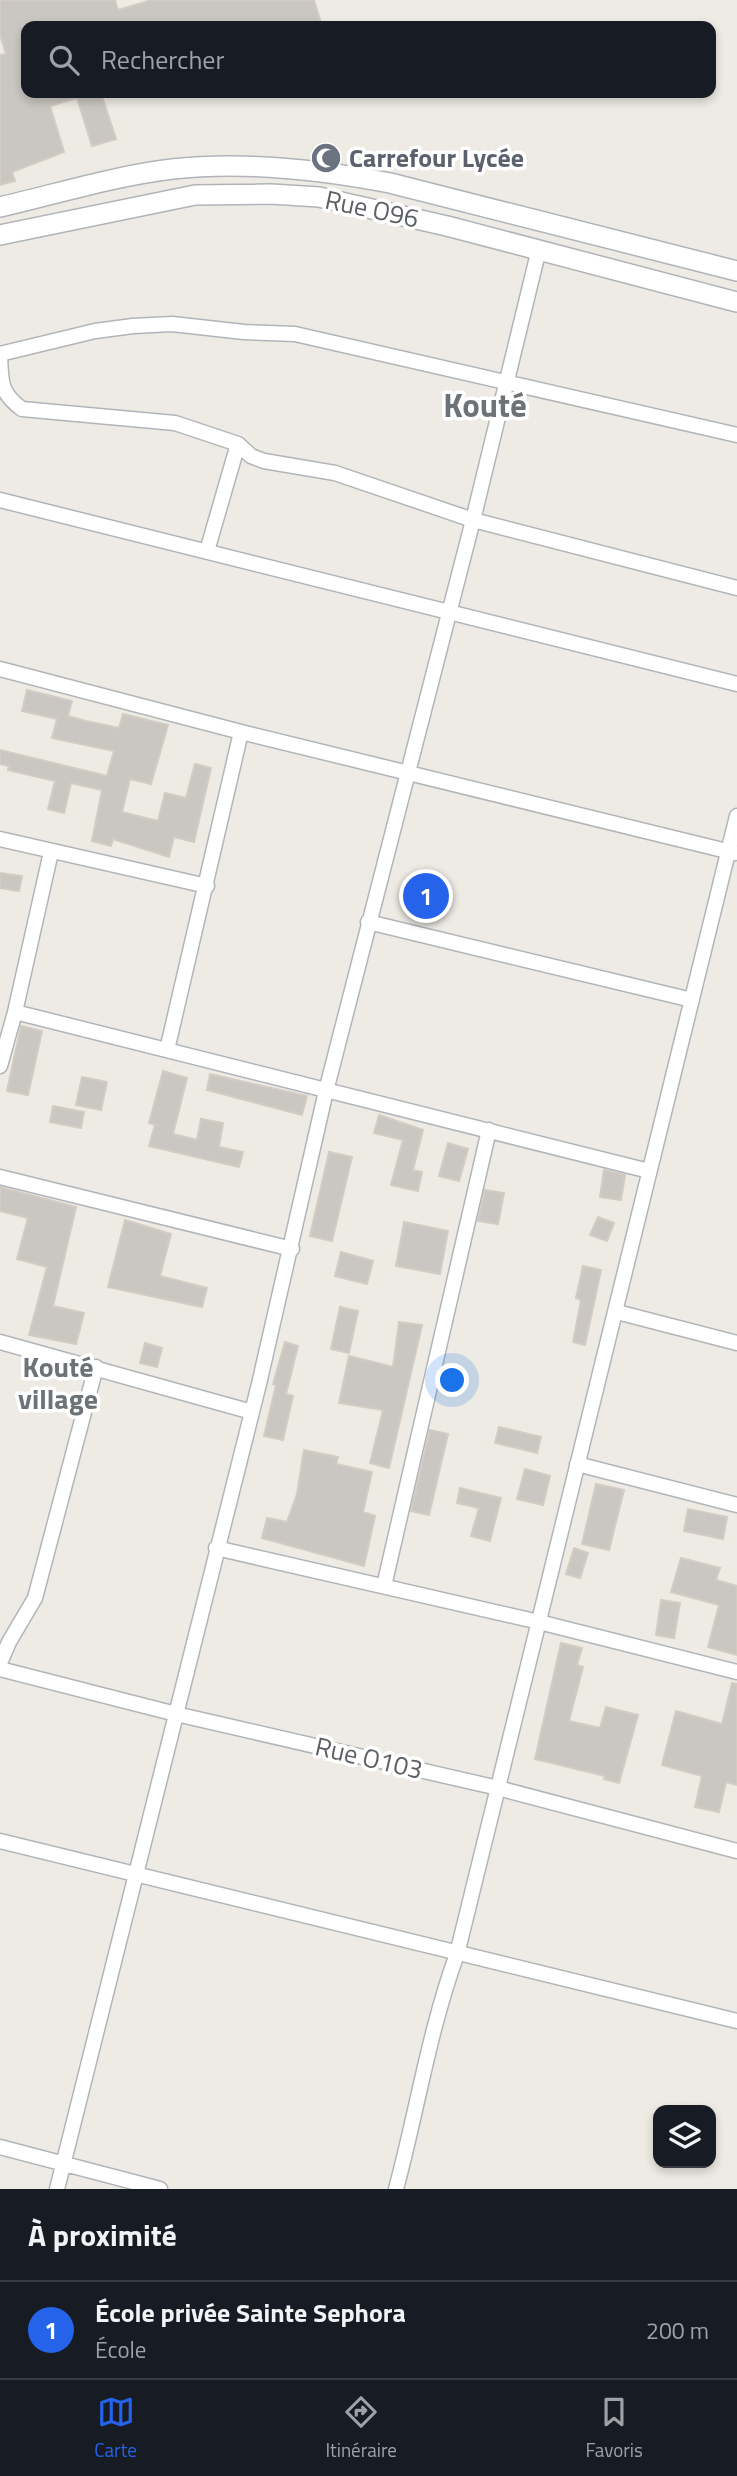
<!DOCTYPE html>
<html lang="fr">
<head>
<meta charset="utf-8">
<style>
	body { margin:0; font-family:"Titillium Web",sans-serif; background:#20242c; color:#f1f3f6 }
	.controls { position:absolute; right:21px; bottom:21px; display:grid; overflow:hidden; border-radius:14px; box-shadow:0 4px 10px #0003 }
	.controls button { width:63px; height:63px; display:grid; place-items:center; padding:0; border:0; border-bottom:2px solid #363941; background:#171b24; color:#f1f3f6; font:35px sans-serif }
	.you { position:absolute; left:453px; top:1381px; width:24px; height:24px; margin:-18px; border:5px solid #fff; border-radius:50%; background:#1a73e8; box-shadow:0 0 0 10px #1a73e833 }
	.badge { display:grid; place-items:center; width:46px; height:46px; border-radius:50%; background:#2563eb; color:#fff; font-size:23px; font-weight:700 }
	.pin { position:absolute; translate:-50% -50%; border:4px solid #fff; box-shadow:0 2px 7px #0006 }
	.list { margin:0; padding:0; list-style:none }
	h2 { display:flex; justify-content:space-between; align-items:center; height:91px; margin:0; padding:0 28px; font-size:30px }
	h2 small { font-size:23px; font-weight:400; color:#9ea1a6 }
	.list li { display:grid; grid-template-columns:46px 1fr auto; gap:21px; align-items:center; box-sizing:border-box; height:98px; padding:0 28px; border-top:2px solid #363941 }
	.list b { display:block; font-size:26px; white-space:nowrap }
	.list p { margin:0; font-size:23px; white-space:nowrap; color:#9ea1a6 }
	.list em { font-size:23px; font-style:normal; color:#9ea1a6 }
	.icon { flex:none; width:38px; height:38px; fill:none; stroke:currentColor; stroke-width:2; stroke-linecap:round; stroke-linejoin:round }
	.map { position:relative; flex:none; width:737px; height:2189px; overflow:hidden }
	.search { position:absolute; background:#171b24; box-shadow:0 4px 10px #0003; left:21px; right:21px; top:21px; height:77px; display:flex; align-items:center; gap:18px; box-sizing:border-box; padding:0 24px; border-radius:14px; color:#9ea1a6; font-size:26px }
	.sheet { height:189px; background:#171b24 }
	nav { display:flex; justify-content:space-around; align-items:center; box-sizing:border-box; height:98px; border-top:2px solid #363941; background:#171b24; font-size:19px; color:#9ea1a6 }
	nav a { display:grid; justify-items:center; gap:4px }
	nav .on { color:#2563eb }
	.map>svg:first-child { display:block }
	.building { fill:#cac6c1; stroke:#d3ccc2; stroke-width:2 }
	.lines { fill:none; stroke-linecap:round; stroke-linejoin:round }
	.street-casing { stroke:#b1b5b9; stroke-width:17 }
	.secondary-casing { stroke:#b0b4b9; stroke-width:22 }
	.street { stroke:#fff; stroke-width:14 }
	.secondary { stroke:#fff; stroke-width:19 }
	.labels { text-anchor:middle; stroke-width:7; stroke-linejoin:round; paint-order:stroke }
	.worship-label { font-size:26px; font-weight:bold; fill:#5b616d; stroke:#fff; text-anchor:start }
	.street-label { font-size:26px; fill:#5c6064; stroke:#fff }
	.neighbourhood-label { font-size:28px; font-weight:bold; fill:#6d7276; stroke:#fff }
	.district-label { font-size:33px; font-weight:bold; fill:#6d7276; stroke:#fff }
</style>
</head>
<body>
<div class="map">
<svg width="737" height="2189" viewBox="0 0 737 2189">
	<rect width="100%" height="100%" fill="#eeebe4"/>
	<path class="building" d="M0,0H115L118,10L152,0H314L322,26H26V93H101L116,139L92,146L77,98L50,106L64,152L12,172L15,181L0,185V55L6,54L0,35Z
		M27,690L72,701L68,716L86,721L119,728L123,714L168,725L151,784L130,779L122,812L158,821L165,793L186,798L195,764L211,768L194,842L174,837L169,857L113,839L111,846L92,841L102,790L71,783L64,813L48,809L55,781L8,770L9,766L0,764V750L107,776L114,751L52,738L57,719L22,711Z
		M0,873L22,876L19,891L0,888Z
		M21,1026L42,1031L28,1095L7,1091Z
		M163,1071L187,1078L173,1134L197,1140L201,1119L223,1123L219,1147L243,1152L239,1167L149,1146L155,1125L149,1123Z
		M210,1074L307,1096L302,1115L207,1090Z
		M82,1077L107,1082L101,1110L76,1105Z
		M53,1106L84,1112L81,1128L50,1122Z
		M379,1115L423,1130L413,1170L422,1172L418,1191L391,1185L403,1140L374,1133Z
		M448,1143L468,1149L459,1181L439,1176Z
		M329,1152L352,1157L332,1241L310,1236Z
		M604,1170L625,1175L621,1200L600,1197Z
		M0,1187L76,1207L53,1306L84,1313L76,1344L29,1335L47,1267L17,1259L28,1218L0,1211Z
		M485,1190L504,1193L498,1224L478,1221Z
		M598,1217L614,1223L607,1241L590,1235Z
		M125,1220L171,1234L160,1276L207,1288L202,1307L108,1287Z
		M404,1222L448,1231L440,1274L396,1266Z
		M341,1252L373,1261L367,1284L335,1276Z
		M583,1266L601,1270L585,1345L573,1342L581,1300L576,1298Z
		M340,1307L358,1311L349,1353L331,1349Z
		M399,1322L422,1325L389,1468L370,1463L383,1410L339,1403L349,1356L393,1367Z
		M285,1342L298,1346L286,1394L293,1396L283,1440L264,1436L276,1385L273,1384Z
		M145,1343L162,1348L157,1367L140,1363Z
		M499,1427L541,1437L537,1453L495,1443Z
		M430,1430L448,1434L429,1515L411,1511Z
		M304,1450L338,1457L336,1464L372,1472L363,1512L375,1516L364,1566L262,1538L267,1518L287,1522L297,1494Z
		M525,1469L550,1476L543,1505L517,1499Z
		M596,1484L624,1490L609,1550L582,1544Z
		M460,1488L501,1498L490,1541L471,1536L479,1508L457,1503Z
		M688,1509L727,1517L723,1539L684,1531Z
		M574,1548L588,1553L580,1578L566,1574Z
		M681,1558L720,1568L716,1580L737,1586V1655L708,1647L719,1605L671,1592Z
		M661,1600L680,1603L674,1638L656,1635Z
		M561,1643L582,1648L577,1665L583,1667L569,1721L600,1728L606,1707L638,1715L619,1783L604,1779L605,1776L535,1759Z
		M732,1683L737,1684V1785L726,1782L719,1812L695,1807L702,1776L662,1765L676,1711L722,1724Z"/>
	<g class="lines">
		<g class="street-casing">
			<path id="street" d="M238,444L251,456L264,461L335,473L473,520L737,588
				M0,500L737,684
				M207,551L238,444L175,423L22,409C0,393 1,382 0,354L95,331L133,326L172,324L244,332L295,334L737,435
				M0,669L241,732L735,853
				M0,839L207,886
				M368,922L692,1000
				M15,1012L51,852
				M167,1050L241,732
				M0,1066L15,1012L649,1171
				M0,1177L292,1249
				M617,1312L737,1343
				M0,1342L252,1412
				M577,1464L737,1505
				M216,1548L539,1622L737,1672
				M384,1586L489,1130
				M0,1663L9,1642L35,1598L96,1367
				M0,1669L176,1714L498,1788L737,1851
				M0,1841L737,2021
				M0,2147L160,2189
				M57,2189L259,1384L326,1091L473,520L539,249
				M396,2189C417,2111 429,2031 457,1954L737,816"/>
		</g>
		<g class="secondary-casing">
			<path id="secondary" d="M0,207C56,194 114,176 172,169C245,161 318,169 390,183L737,271
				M0,235L195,195L271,194L319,197L447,226L737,302"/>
		</g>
		<use href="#street" class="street"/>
		<use href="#secondary" class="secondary"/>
	</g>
	<defs>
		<g id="mosque-disc" transform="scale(1.575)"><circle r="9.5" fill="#6b7280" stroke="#fff"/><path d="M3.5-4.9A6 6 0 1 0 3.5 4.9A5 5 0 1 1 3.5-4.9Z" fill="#fff"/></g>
	</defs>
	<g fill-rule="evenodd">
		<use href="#mosque-disc" x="326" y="158"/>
	</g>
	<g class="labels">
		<g class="worship-label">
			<text x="349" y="167">Carrefour Lycée</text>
		</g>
		<g class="street-label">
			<text transform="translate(372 209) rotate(12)" y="9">Rue O96</text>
			<text transform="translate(369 1758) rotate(13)" y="9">Rue O103</text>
		</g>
		<g class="neighbourhood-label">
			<text x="58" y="1377">Kouté<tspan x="58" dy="32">village</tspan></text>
		</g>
		<g class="district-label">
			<text x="485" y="417">Kouté</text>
		</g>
	</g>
</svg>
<div class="controls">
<button><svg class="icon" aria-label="layers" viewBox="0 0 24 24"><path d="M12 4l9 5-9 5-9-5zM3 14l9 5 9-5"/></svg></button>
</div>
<div class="you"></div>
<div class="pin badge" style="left:426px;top:896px">1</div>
<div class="search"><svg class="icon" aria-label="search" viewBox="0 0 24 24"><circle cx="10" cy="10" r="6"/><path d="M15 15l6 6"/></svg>Rechercher</div>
</div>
<section class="sheet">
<h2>À proximité<small></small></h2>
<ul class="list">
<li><span class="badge">1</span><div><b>École privée Sainte Sephora</b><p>École</p></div><em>200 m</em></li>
</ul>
</section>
<nav>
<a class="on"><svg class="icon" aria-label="map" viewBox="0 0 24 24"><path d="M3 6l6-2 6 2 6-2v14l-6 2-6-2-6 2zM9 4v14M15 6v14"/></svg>Carte</a>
<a><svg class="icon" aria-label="directions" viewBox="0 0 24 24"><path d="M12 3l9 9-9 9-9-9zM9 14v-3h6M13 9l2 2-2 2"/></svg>Itinéraire</a>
<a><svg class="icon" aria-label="saved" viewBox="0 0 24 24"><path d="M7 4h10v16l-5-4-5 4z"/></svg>Favoris</a>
</nav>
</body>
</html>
